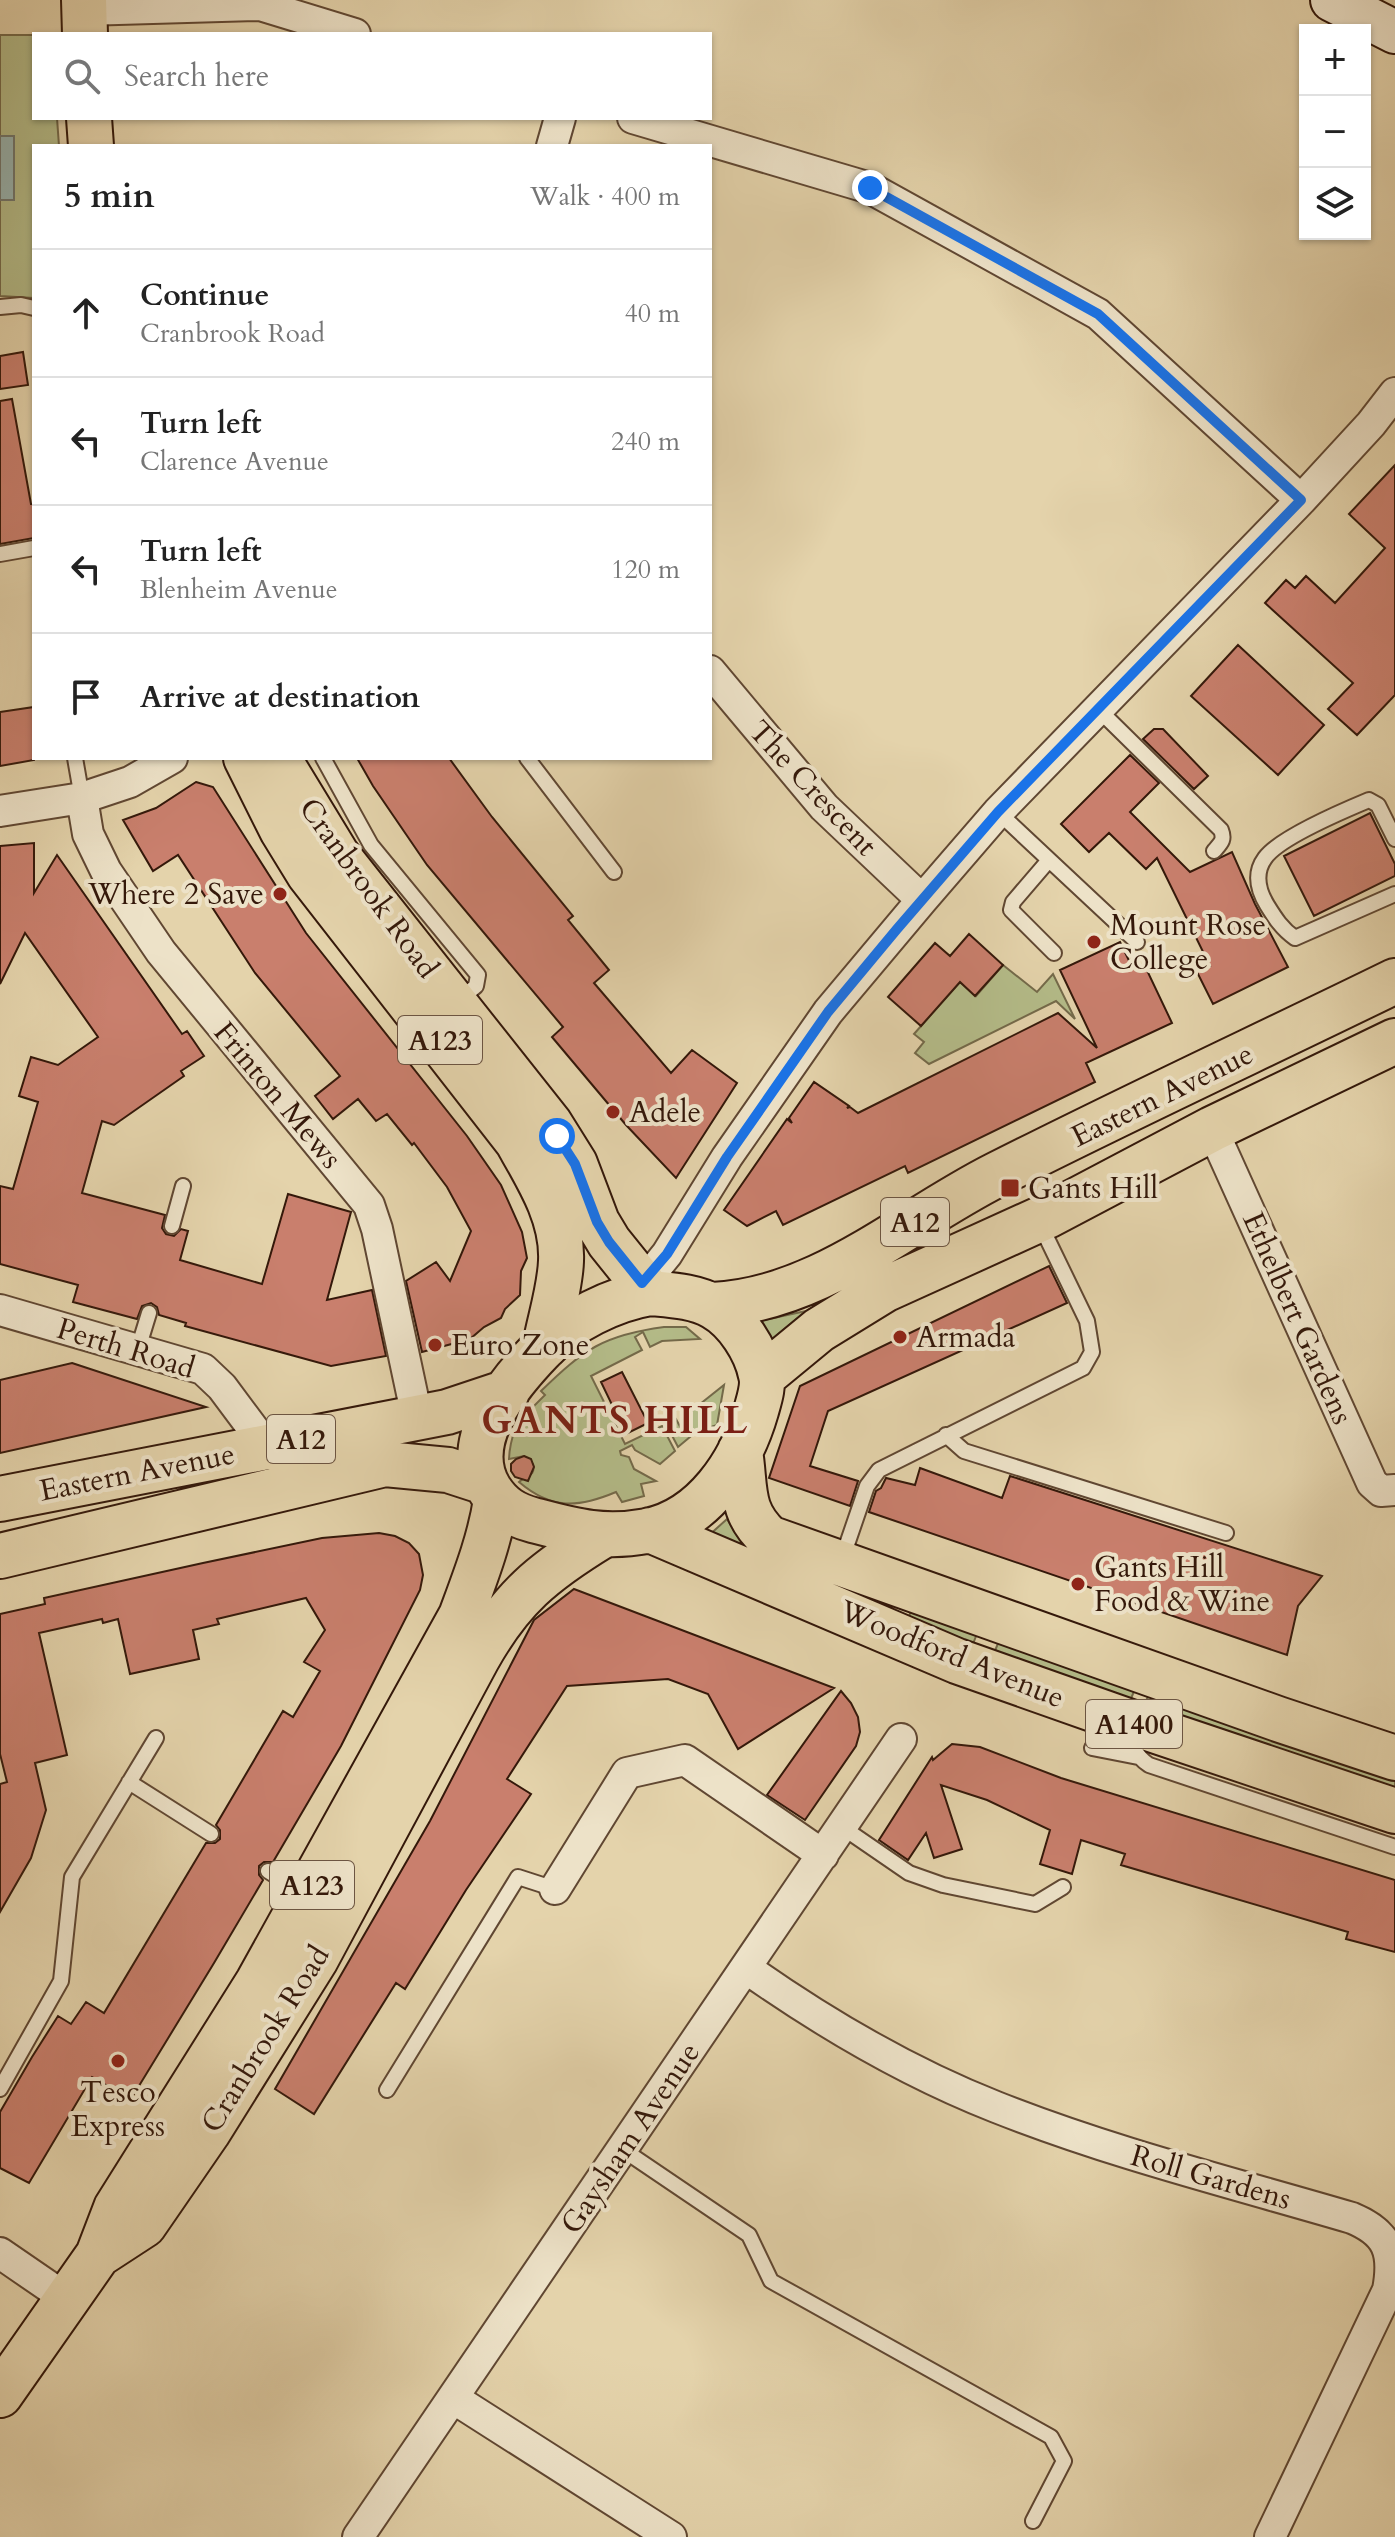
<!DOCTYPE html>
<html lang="en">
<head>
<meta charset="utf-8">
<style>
	body { margin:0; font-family:Cardo,serif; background:#f2f2f2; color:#222 }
	.controls { position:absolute; right:24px; top:24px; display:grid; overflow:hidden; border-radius:0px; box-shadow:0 2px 6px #0004 }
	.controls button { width:72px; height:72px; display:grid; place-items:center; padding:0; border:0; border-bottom:2px solid #e0e0e0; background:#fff; color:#222; font:40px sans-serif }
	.stop { position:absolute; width:24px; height:24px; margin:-18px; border:6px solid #1a73e8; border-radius:50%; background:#fff }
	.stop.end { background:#1a73e8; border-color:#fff; box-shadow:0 2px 8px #0008 }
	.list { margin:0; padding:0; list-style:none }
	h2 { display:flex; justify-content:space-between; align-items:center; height:104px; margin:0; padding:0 32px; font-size:34px }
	h2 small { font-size:26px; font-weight:400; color:#767676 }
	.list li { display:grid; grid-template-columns:52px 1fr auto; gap:24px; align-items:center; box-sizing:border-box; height:128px; padding:0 32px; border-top:2px solid #e0e0e0 }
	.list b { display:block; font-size:30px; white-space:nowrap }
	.list p { margin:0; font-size:26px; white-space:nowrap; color:#767676 }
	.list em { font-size:26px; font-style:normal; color:#767676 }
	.icon { flex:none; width:44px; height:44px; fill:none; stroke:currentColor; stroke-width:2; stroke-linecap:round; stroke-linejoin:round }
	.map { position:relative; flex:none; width:1395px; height:2537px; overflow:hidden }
	.search { position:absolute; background:#fff; box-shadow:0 2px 6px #0004; left:32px; top:32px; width:680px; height:88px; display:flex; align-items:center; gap:20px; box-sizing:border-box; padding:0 28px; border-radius:0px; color:#767676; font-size:30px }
	.panel { position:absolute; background:#fff; box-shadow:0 2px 6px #0004; left:32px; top:144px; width:680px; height:616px; border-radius:0px }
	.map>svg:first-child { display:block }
	.green { fill:#b4bc89; stroke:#746a4a; stroke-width:2 }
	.water { fill:#98b6b3; stroke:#70776f; stroke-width:2 }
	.building { fill:#c97f6d; stroke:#34180a; stroke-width:2 }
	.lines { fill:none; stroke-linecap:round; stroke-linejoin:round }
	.lane-casing { stroke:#604732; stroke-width:18 }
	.street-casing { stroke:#604732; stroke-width:34 }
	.secondary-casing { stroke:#34180a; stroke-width:46 }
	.primary-casing { stroke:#34180a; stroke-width:48 }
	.highway-casing { stroke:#34180a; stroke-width:48 }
	.lane { stroke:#ede2c8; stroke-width:14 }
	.street { stroke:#ede2c8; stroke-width:30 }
	.secondary { stroke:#ede2c8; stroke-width:42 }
	.primary { stroke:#e4d3ab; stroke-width:44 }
	.highway { stroke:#e4d3ab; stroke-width:44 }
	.route { stroke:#1a73e8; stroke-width:10 }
	.poi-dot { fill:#8f2418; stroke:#ede2c8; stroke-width:3 }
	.labels { text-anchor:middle; stroke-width:8; stroke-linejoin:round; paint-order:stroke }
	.shield { fill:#ede2c8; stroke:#6c5543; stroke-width:2 }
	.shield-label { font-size:28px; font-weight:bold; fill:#34180a }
	.street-label { font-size:30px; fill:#34180a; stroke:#ede2c8 }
	.poi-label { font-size:30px; fill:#34180a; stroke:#ede2c8; text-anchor:start }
	.district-label { font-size:38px; font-weight:bold; letter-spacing:2px; fill:#7a1f14; stroke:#ede2c8 }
</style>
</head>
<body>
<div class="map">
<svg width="1395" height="2537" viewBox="0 0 1395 2537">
	<rect width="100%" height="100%" fill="#e4d3ab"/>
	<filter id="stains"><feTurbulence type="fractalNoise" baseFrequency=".0025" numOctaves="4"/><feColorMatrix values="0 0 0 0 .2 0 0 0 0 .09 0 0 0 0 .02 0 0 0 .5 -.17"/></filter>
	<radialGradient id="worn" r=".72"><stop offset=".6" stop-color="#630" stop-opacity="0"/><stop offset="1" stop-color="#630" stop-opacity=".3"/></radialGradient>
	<path class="green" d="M0,35H34V118H57L59,146H34V298L0,296Z
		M1003,965L1037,992L1053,974L1075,1019L1056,1001L929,1064L915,1053L924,1042L914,1034L960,982L976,996Z
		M806,1311L772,1339L759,1321Z
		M664,1327H686L700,1339L662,1341L650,1347L643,1332L635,1337L642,1350L591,1376L625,1444L662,1426L675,1451L660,1464L635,1450L632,1445L620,1451L621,1455L629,1457L634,1469L656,1481L641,1484L644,1496L622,1502L616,1492C578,1508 552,1510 519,1482C526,1475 536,1477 533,1464L524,1456L509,1459C510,1437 517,1423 528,1405L532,1408L545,1395L541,1391C584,1349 604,1335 664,1327Z
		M724,1385L717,1425L696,1432L678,1447L666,1424L676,1419L684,1434L691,1430L685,1416Z
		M727,1519L738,1537L746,1542L739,1551L706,1538Z
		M912,1608L978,1631L971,1649L907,1622Z
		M1001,1636L1137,1684L1128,1706L992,1658Z
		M1151,1689L1395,1772V1797L1142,1711Z"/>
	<path class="water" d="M0,136H14V200H0Z"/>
	<path class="building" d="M23,352L28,385L0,389V356Z
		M12,399L31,504H34V538L0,544V401Z
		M1395,465V695L1357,735L1328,709L1353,683L1265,603L1286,580L1295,588L1306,576L1335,603L1385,548L1349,514Z
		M1238,645L1324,725L1278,775L1191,696Z
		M34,707V760L0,766V712Z
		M1154,729H1163L1208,776L1194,789L1143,739Z
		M1130,755L1159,783L1130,812L1190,872L1232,852L1255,904L1288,967L1213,1004L1197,972L1210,966L1157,858L1146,869L1109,833L1089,852L1061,824Z
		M357,758H449L492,817L573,916L568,920L609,970L594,983L671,1073L692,1050L737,1083L676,1178L626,1125L552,1037L563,1027L427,865L373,786Z
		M196,782L213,787L306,933L467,1136L501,1185L522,1232L527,1258L521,1271L520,1295L505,1309L501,1318L484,1327L470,1339L422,1352L406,1281L436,1262L450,1281L471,1231L447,1187L414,1143L412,1145L387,1114L376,1121L358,1099L333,1119L315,1096L340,1076L255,973L178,855L153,871L123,820L156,808Z
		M1370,813L1395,864V876L1314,916L1284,856Z
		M34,843V893L57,855L182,1034L187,1031L204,1056L181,1071L184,1076L114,1125L102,1121L82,1193L165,1215L162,1228L166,1234L174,1236L181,1229L188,1231L180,1260L262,1284L288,1194L351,1212L327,1300L372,1290L386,1356L331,1366L185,1326L186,1323L159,1315L157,1307L151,1303L142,1306L137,1319L73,1302L78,1285L0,1264V1186L13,1189L38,1102L19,1096L31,1057L58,1065L98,1037L25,933L0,984V846Z
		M969,934L1003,965L975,996L960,982L921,1026L888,997L935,943L950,956Z
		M1120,942L1133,969L1144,964L1172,1023L1086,1063L1095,1082L908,1173L905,1166L783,1225L776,1211L747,1226L724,1210L787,1119L792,1123L789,1118L814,1082L849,1106L847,1108L850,1107L858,1113L1058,1013L1097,1048L1060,970Z
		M1049,1266L1067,1303L828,1411L810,1466L858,1481L850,1506L769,1478L800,1386Z
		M72,1363L206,1407L0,1453V1380Z
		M622,1372L648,1423L626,1434L601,1382Z
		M524,1456L531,1459L534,1467L528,1481L515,1477L511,1471V1464L516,1459Z
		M920,1468L1002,1498L1010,1476L1322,1576L1298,1606L1287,1655L869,1512L876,1491L881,1488L886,1478L915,1485Z
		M379,1533L395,1536L409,1543L419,1554L423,1575L420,1590L341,1746L273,1862H264L259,1866V1875L263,1880L214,1963L131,2099L92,2077L29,2183L0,2168V2112L32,2057L58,2016L71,2024L86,2002L104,2013L206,1843H215L220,1839V1830L216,1825L283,1711L293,1717L320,1671L304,1662L325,1630L306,1598L217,1619L219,1624L193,1630L199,1659L130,1674L118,1619L103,1623L102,1619L39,1633L67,1755L35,1763L46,1810L31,1858L0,1912V1784L7,1782L0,1754V1614L45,1604L44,1598L203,1563L322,1538Z
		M574,1589L834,1688L738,1749L708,1694L668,1679L567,1686L507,1779L531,1794L466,1890L405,1989L396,1983L314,2114L275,2089L430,1821L534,1620Z
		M841,1691L851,1703L858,1717L860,1732L856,1746L805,1820L767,1795Z
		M952,1744L980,1747L1061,1778L1395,1880V1952L1346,1939L1348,1932L1121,1865L1125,1854L1081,1840L1072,1874L1040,1864L1050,1830L987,1800L941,1785L962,1849L934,1858L926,1833L908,1860L879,1840L932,1757L933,1760Z"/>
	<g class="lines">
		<g class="lane-casing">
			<path id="lane" d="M0,307L21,305L34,308
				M0,554L34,548
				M1098,709L1221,830C1225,840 1221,843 1214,851
				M75,758L82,798
				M323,758L371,845L478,975L476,986L457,1002
				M527,758L614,872
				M998,812L1137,942
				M1395,839L1378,805L1369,800C1345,810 1279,838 1265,858C1254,873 1258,890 1267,905C1275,918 1282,929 1295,938L1395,894
				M1049,860L1013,902L1011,910L1054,953
				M172,1226L183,1186
				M138,1349L149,1313
				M946,1435L964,1451L1226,1533
				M842,1559L867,1486L879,1470L1083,1368L1092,1352L1087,1321L1040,1224
				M1130,1728C1132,1745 1134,1755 1149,1765L1395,1847
				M1092,1748L1138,1757
				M129,1782L211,1834
				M842,1827L909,1873L943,1885L1035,1904L1063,1887
				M268,1871L303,1893
				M0,2089L61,1981L72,1877L156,1738
				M387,2090L518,1877L555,1889
				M622,2149L749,2235L771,2281L1051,2437L1064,2461L1033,2521"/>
		</g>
		<g class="street-casing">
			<path id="street" d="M84,10L260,5L355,34
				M633,118L870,188L1098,314L1301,500
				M552,146L560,118
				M710,671L824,807L922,900
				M82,798L88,834L106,871L161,952L369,1205L377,1229L417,1417
				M0,811L82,798L130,782L172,758
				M1212,1129L1372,1483L1381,1491L1395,1490
				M634,1295L667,1254L727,1157L828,1012L922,900L998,812L1301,500L1371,424L1395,393
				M0,1310L203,1369L222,1387L266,1446
				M555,1889L627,1773L685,1760L823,1855
				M746,1968C824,2023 907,2072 996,2107C1112,2153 1233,2183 1352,2218C1388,2233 1395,2252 1388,2290L1270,2537
				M0,2253L67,2299
				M453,2398L671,2537
				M358,2537L901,1739"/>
		</g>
		<g class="secondary-casing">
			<path id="secondary" d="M1332,0L1395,32"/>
		</g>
		<g class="primary-casing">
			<path id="primary" d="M84,0L85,34
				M89,118L91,146
				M246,758L282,830L309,874L517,1141C538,1178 563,1217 561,1261C560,1289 550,1319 545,1346
				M278,758L337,855L550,1124L575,1164L597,1222L609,1242L650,1293
				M98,2255L144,2225L208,2132L316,1959L477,1659C511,1598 543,1572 602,1536
				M0,2395L98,2255L116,2208L258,1982L461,1616C475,1578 490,1540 496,1500"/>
		</g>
		<g class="highway-casing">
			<path id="highway" d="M650,1293C671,1295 695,1296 714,1307C737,1320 756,1350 761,1375C764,1386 759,1400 756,1411C741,1463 704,1520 647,1531C603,1539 575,1531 533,1520C514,1515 501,1507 490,1490C459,1441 510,1382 543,1348C569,1321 613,1299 650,1293Z
				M712,1305C820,1300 903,1222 996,1175C1128,1108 1262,1046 1395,981
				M762,1377L819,1330L884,1290L1047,1216L1212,1129L1395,1041
				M740,1451C746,1487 739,1511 769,1538L1278,1719L1395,1758
				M0,1499L447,1412L507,1392
				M650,1530L957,1661L1130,1722L1395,1811
				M0,1556L385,1464L448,1470L485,1482"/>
		</g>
		<use href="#lane" class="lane"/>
		<use href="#street" class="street"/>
		<use href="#secondary" class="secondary"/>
		<use href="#primary" class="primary"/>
		<use href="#highway" class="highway"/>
	</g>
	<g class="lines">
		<path class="route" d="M557,1136L575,1164L597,1222L609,1242L642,1283L667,1254L727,1157L828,1012L897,929L998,812L1301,500L1098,314L870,188"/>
	</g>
	<g class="poi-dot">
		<circle cx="280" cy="894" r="8"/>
		<circle cx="1094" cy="942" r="8"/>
		<circle cx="613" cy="1112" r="8"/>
		<rect x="1000" y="1178" width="20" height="20" rx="4"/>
		<circle cx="900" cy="1337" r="8"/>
		<circle cx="435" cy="1345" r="8"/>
		<circle cx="1078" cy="1584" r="8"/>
		<circle cx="118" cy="2061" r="8"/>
	</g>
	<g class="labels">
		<g class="shield">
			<rect x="398" y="1016" width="84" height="48" rx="6"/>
			<rect x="881" y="1198" width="68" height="48" rx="6"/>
			<rect x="267" y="1415" width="68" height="48" rx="6"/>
			<rect x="1086" y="1700" width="96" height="48" rx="6"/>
			<rect x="270" y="1861" width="84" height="48" rx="6"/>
		</g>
		<g class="shield-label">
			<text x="440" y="1050">A123</text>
			<text x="915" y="1232">A12</text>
			<text x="301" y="1449">A12</text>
			<text x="1134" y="1734">A1400</text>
			<text x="312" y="1895">A123</text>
		</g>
		<g class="street-label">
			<text transform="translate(813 788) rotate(47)" y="10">The Crescent</text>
			<text transform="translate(369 888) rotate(54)" y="10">Cranbrook Road</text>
			<text transform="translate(278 1095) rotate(50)" y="10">Frinton Mews</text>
			<text transform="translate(1162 1095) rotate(-26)" y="10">Eastern Avenue</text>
			<text transform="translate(1298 1318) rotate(66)" y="10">Ethelbert Gardens</text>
			<text transform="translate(126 1348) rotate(17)" y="10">Perth Road</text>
			<text transform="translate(137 1472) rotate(-11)" y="10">Eastern Avenue</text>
			<text transform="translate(952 1654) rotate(22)" y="10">Woodford Avenue</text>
			<text transform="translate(265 2039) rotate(-58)" y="10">Cranbrook Road</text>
			<text transform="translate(630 2138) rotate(-56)" y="10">Gaysham Avenue</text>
			<text transform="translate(1211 2177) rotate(16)" y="10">Roll Gardens</text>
		</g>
		<g class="poi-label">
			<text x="264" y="904" text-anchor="end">Where 2 Save</text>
			<text x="1110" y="935">Mount Rose<tspan x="1110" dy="34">College</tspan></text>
			<text x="629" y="1122">Adele</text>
			<text x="1028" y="1198">Gants Hill</text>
			<text x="916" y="1347">Armada</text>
			<text x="451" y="1355">Euro Zone</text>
			<text x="1094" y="1577">Gants Hill<tspan x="1094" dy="34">Food &amp; Wine</tspan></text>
			<text x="118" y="2102" text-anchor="middle">Tesco<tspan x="118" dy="34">Express</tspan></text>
		</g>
		<g class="district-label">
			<text x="615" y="1433">GANTS HILL</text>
		</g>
	</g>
	<rect width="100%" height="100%" filter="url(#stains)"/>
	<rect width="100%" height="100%" fill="url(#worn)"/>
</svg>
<div class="controls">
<button>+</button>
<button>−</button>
<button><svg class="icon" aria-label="layers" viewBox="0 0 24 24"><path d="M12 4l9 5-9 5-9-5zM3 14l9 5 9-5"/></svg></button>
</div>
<div class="stop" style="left:557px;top:1136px"></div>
<div class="stop end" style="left:870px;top:188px"></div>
<div class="search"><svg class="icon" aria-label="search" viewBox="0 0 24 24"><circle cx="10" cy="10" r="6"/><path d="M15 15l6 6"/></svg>Search here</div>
<section class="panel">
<h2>5 min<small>Walk · 400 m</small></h2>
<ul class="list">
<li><svg class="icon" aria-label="ahead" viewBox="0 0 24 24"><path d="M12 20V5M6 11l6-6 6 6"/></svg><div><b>Continue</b><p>Cranbrook Road</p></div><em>40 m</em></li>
<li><svg class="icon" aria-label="left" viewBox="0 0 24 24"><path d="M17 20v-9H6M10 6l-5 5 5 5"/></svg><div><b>Turn left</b><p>Clarence Avenue</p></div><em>240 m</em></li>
<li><svg class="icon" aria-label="left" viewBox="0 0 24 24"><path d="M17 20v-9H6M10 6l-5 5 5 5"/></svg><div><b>Turn left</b><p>Blenheim Avenue</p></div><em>120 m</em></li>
<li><svg class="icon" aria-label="arrive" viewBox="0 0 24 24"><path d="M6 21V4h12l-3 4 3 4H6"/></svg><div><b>Arrive at destination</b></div></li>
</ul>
</section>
</div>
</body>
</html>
